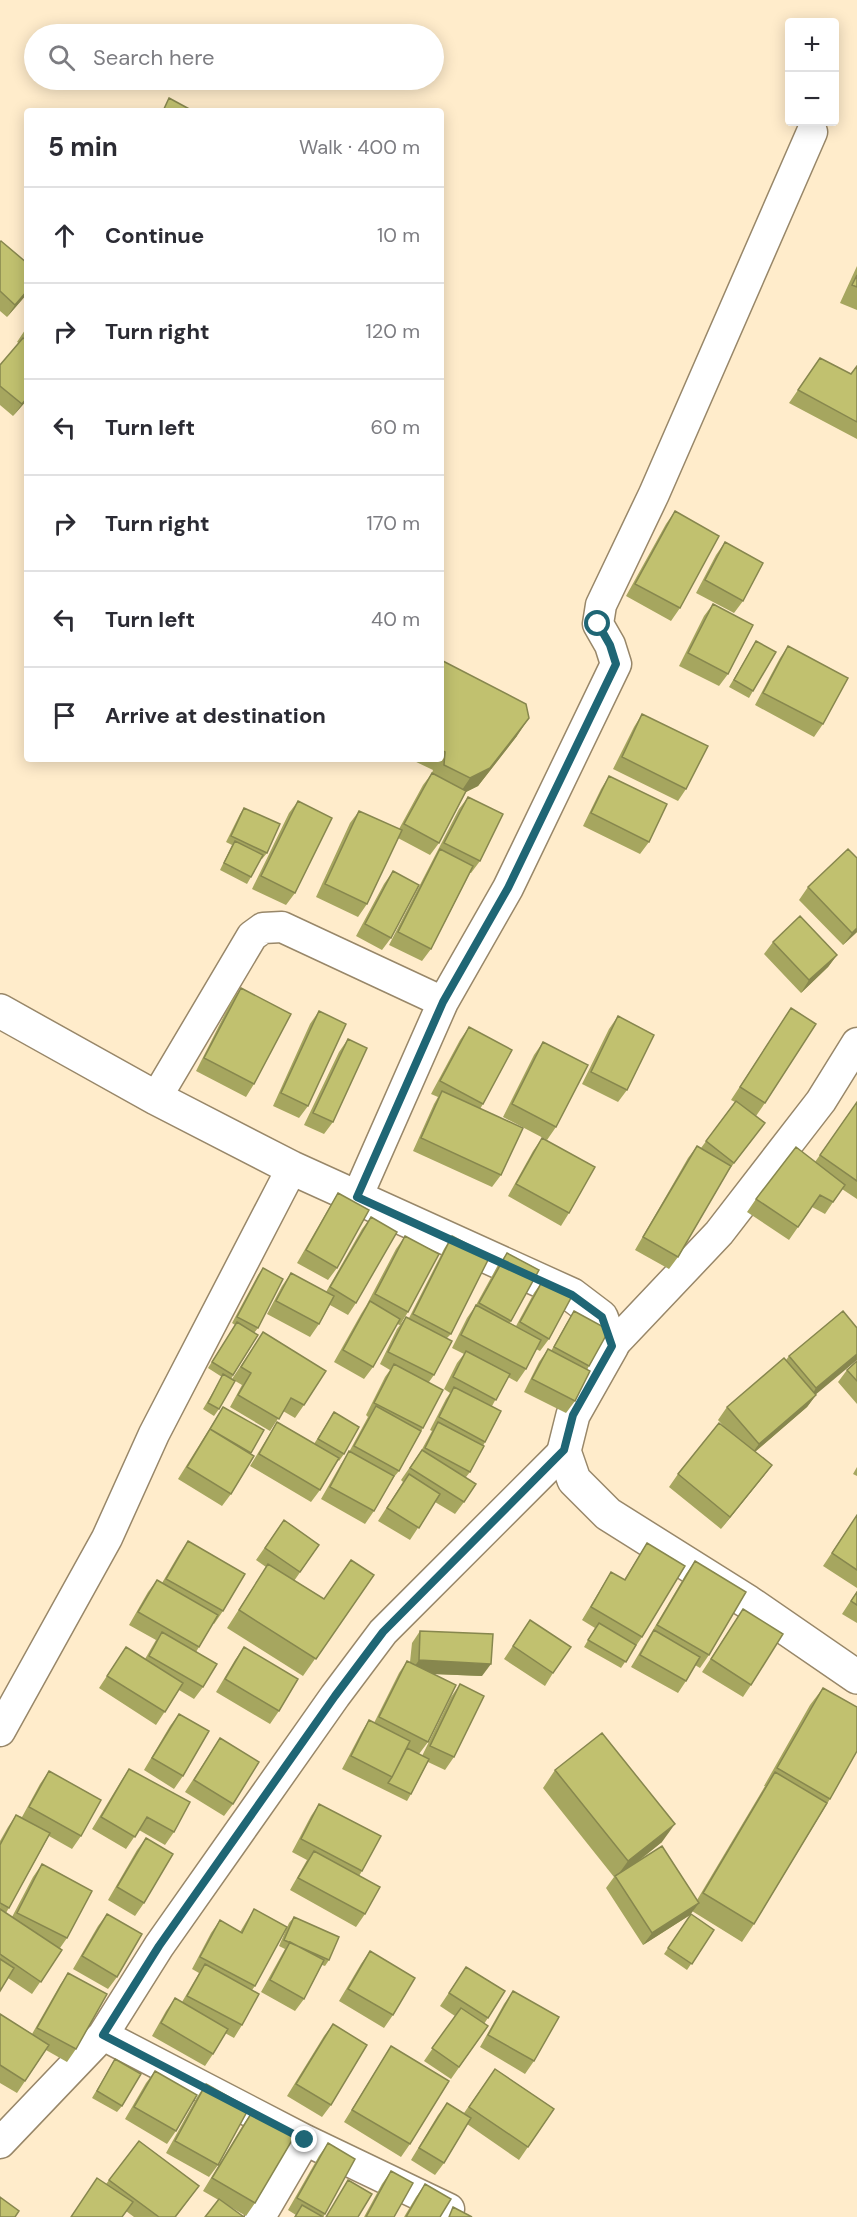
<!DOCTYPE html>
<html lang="en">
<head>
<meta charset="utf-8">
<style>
	body { margin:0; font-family:"DM Sans",sans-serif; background:#f7f7f7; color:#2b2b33 }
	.controls { position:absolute; right:18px; top:18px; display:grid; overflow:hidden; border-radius:6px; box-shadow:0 3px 15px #0003 }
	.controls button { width:54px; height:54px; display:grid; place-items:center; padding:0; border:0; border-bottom:2px solid #e1e1e2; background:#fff; color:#2b2b33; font:30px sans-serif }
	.stop { position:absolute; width:18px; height:18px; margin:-14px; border:4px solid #1f6675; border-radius:50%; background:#fff }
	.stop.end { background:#1f6675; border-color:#fff; box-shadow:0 2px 6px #0008 }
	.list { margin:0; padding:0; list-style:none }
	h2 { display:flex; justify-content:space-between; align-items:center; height:78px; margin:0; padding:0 24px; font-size:26px }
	h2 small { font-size:20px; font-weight:400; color:#7c7c81 }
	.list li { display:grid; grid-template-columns:39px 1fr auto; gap:18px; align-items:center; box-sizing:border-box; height:96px; padding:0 24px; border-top:2px solid #e1e1e2 }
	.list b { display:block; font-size:22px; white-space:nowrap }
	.list em { font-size:20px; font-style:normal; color:#7c7c81 }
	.icon { flex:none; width:33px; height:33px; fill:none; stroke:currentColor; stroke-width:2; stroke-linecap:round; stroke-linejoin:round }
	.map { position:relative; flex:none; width:857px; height:2217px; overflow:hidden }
	.search { position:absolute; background:#fff; box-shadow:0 3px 15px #0003; left:24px; top:24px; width:420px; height:66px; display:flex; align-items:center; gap:15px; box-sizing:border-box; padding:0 21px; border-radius:33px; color:#7c7c81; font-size:22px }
	.panel { position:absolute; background:#fff; box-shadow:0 3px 15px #0003; left:24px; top:108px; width:420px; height:654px; border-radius:6px }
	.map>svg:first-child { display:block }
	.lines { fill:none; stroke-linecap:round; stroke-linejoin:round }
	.minor-casing { stroke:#988769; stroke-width:33 }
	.tertiary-casing { stroke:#988769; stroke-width:36 }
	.minor { stroke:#fff; stroke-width:30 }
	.tertiary { stroke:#fff; stroke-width:33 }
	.wall { fill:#a6a65f }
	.shaded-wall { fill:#87874e }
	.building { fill:#c1c16f; stroke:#87874e; stroke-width:1.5 }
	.route { stroke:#1f6675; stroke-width:8 }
</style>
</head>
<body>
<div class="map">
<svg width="857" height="2217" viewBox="0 0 857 2217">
	<rect width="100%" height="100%" fill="#ffeccb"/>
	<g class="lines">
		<g class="minor-casing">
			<path id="minor" d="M156,1098L252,936L263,928L282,927L443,1002
				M357,1197L443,1002L508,888L616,664L610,645L598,624L601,605L654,494L812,132
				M612,1346L719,1233L821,1101L857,1043
				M0,1731L107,1538L154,1434L292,1168
				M103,2035L305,2140L449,2209
				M0,2143L103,2035L159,1946L335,1696L383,1632L564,1451
				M260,2217L305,2140"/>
		</g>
		<g class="tertiary-casing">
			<path id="tertiary" d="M0,1011L156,1098L292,1168L572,1295L601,1317L612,1346L573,1415L564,1451L574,1480L608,1514L748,1602L857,1677"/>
		</g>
		<use href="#minor" class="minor"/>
		<use href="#tertiary" class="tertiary"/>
	</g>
	<path class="wall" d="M0,242L27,294L7,317L0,311Z
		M857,266V310L840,303Z
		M27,327V400L13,416L0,405V365L19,343L17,342Z
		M820,358L851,374L857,366V439L789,403Z
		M675,511L680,608L671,621L626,596L666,524Z
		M725,542L743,601L734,613L696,593L716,555Z
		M713,604L728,674L719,686L679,666L704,616Z
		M756,641L753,691L749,698L729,687Z
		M788,646L823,724L814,737L755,705L780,658Z
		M441,660L517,736L478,786L466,792L439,843L430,855L398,838L367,904L358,917L316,897L350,823L359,811L399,829L423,785L432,773L433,770L410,759H441Z
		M642,714L686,789L678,801L613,769L634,727Z
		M609,776L649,842L640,854L583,826L601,789Z
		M468,797L480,861L471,873H470L431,949L422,961L389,945L459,809Z
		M298,801L295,893L286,905L252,889L289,813Z
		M244,808L267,853L262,859H261L251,877L247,884L220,870L232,845L226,842L240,814Z
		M393,871L391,938L382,950L356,936L384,884Z
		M808,887L857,932L843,945L799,900Z
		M773,942L837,955L828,967L801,993L764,954Z
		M241,988L254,1084L246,1097L196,1071L232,1000Z
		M791,1008L765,1103L756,1116L750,1112L756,1135L725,1175L678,1257L669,1269L635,1250L688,1158L697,1146L701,1148L735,1102L731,1100Z
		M319,1011L308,1106L299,1118L273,1106L310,1024Z
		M618,1016L627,1090L618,1102L582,1084L609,1029Z
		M469,1027L483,1104L480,1109L501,1175L492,1187L413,1151L434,1104L438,1097L431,1094L460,1040Z
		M348,1039L333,1122L324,1134L304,1125L339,1052Z
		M543,1042L556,1127L547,1140L503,1117L534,1055Z
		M857,1102V1199L842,1189L825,1214L812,1207L789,1240L747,1212L756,1199L815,1162Z
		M542,1138L569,1213L561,1226L508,1196L533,1151Z
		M338,1193L337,1268L328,1280L297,1263L330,1206Z
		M371,1217L356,1303L348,1315L330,1305L319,1324L310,1337L267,1314L282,1286L291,1273L326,1292L362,1229Z
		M405,1236L408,1312L400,1325L397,1324L373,1367L364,1379L334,1362L361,1314L366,1306L396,1249Z
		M452,1236L451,1334L447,1338L434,1375L429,1382L423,1428L399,1471L389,1483L374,1511L365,1524L321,1499L341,1464L349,1452L368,1417L366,1415L385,1377L390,1370L380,1364L397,1329L406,1317L409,1318L444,1249Z
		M507,1253L539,1270L510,1323L516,1326L534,1293L543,1280L549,1339L540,1351L536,1349L526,1369L517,1382L508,1377L492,1406L485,1442L470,1472L466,1477L464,1502L455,1514L435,1502L410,1540L378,1521L403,1482L401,1480L421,1451L432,1431L430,1430L446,1399L450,1393L444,1389L457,1363L464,1354L452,1348L467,1318L476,1305L498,1265Z
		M263,1268L258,1328L254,1333L258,1335L231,1379L219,1409L214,1416L203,1409L222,1377L208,1368L235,1325L232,1323L258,1275Z
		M574,1311L589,1366L587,1370L575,1401L566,1413L524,1392L539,1362L548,1349L551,1351L566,1324Z
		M843,1311L815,1394L816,1395L807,1407L755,1452L772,1465L763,1477L721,1529L669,1487L678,1474L725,1428L718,1420L727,1407L786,1360L789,1356Z
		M263,1332L304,1405L295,1418L283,1411L270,1431L230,1407L242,1385L232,1379Z
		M857,1361V1404L838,1382L847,1370Z
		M223,1407L264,1430L250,1454L231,1494L222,1506L178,1479Z
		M334,1412L344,1454L339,1461L338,1460L320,1490L311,1502L250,1466L269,1435L277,1422L314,1444Z
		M857,1467V1476L853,1474Z
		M857,1515V1588L823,1566Z
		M284,1520L319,1545L294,1581L324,1599L374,1575L303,1676L227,1628L266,1567L256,1560Z
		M188,1541L223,1611L214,1624L213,1623L196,1652L203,1687L194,1699L179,1690L156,1725L99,1688L126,1647L145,1659L156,1640L129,1625L148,1592L157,1580L162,1583L179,1554Z
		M647,1543L642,1637L621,1668L584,1647L595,1628L582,1620L603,1585L611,1572L624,1580Z
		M695,1561L709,1655L700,1668L695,1665L686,1681L678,1693L631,1667L686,1574Z
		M857,1591V1623L842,1614Z
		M743,1609L751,1685L743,1697L702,1672Z
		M530,1620L553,1673L545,1686L504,1659Z
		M420,1631L482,1676L433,1674L428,1742L419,1754L422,1756L451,1697L460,1684L454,1757L445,1770L428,1762L411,1794L407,1801L342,1769L361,1733L369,1720L374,1723L399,1673L407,1661L410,1662L412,1643Z
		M244,1647L279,1711L270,1724L216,1692L235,1660Z
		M823,1688L830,1799L754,1924L742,1942L692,1911L690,1915L643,1945L606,1888L614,1877L543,1788L555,1770L662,1842L640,1860L697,1900L765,1786H764L810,1705Z
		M179,1714L183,1776L174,1789L144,1770L170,1726Z
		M220,1738L233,1804L224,1816L185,1792Z
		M129,1769L174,1832L165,1845L139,1830L126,1849L92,1829L121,1781Z
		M49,1771L81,1836L72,1849L49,1836L6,1913L12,1917L33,1877L42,1864L67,1938L60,1948L62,1950L32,1994L8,1978L0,1991V1841L8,1827L16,1815L22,1817L40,1784Z
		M319,1804L362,1871L359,1876L365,1914L356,1927L290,1890L307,1860L292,1852L311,1816Z
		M146,1838L144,1903L135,1916L108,1900L137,1850Z
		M254,1909L255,1986L252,1990L242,2025L234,2038L225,2033L213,2054L205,2066L152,2036L166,2011L175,1998L182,2002L199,1973L192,1969L211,1933L220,1920L240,1932L246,1922Z
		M107,1914L117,1977L108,1989L73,1969L98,1926Z
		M691,1914L714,1930L687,1970L664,1954Z
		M294,1917L329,1960L325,1966L322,1965L304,1999L295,2011L261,1992L285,1949L279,1946L289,1923Z
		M370,1951L393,2015L384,2028L339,2001L361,1964Z
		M466,1967L505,1991L484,2024L488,2026L451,2079L424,2061L455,2016L440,2006Z
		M68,1973L76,2049L67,2062L46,2050L17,2093L0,2083V2014L32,2034L60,1985Z
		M513,1991L534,2061L525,2074L480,2047L504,2004Z
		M333,2024L331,2105L322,2117L287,2096L324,2036Z
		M391,2046L410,2144L401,2157L344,2122L383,2059Z
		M115,2059L122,2106L117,2112L92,2098Z
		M495,2069L554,2109L519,2160L467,2124L444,2163L435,2175L411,2160L438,2115L447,2103L464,2113Z
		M155,2071L176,2131L167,2144L125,2119L146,2083Z
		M206,2084L218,2165L209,2177L166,2153L197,2097Z
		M252,2112L255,2203L246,2216L203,2191L243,2125Z
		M139,2141L199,2186L176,2217H134L126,2211L106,2184Z
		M328,2143L325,2214L323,2217H294L296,2215L288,2210L319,2156Z
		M391,2171L394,2217H364L382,2184Z
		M425,2184L440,2217H404L416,2197Z"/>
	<path class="shaded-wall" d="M27,291V294L7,317L15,305Z
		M27,398V400L13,416L22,404Z
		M529,718L517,736L478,786L458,796L470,778Z
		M857,928V932L843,945L852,933Z
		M837,955L828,967L801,993L809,980Z
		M857,1354V1360L808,1401L816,1388Z
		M816,1395L807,1407L750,1456L759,1444Z
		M772,1465L763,1477L721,1529L730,1517Z
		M419,1660L491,1664L482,1676L410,1673Z
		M675,1824L662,1842L615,1879L628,1861Z
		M699,1903L690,1915L643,1945L652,1933Z"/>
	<path class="building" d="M169,98L193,111H163Z
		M1,241L27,263V291L15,305L0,291V242Z
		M857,275V287L852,285Z
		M23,338L27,341V398L22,404L0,386V365Z
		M820,358L851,374L857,366V422L798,390Z
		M675,511L719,536L680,608L635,584Z
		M725,542L763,563L743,601L705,580Z
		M713,604L753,625L728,674L688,653Z
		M756,641L776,652L753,691L734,680Z
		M788,646L848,678L823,724L763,693Z
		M441,660L526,704L529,718L490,768L470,778L444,765L445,752L441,750Z
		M642,714L708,746L686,789L622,757Z
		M432,773L466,791L439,843L404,824Z
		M609,776L667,804L649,842L591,813Z
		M468,797L503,814L480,861L444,843Z
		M298,801L332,818L295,893L261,876Z
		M244,808L280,824L267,853L231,836Z
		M359,811L402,830L367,904L325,884Z
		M235,841L263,855L251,877L224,863Z
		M440,849L473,866L431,949L398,932Z
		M848,849L857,858V928L852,933L808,887Z
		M393,871L419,885L391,938L365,924Z
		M800,916L837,955L809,980L773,942Z
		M241,988L291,1014L254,1084L204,1058Z
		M791,1008L816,1024L765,1103L740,1087Z
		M319,1011L346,1024L308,1106L281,1093Z
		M618,1016L654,1035L627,1090L591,1072Z
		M469,1027L512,1050L483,1104L440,1081Z
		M348,1039L367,1048L333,1122L313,1113Z
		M543,1042L588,1065L556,1127L512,1104Z
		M442,1091L523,1128L501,1175L421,1138Z
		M736,1101L765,1123L734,1163L706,1141Z
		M857,1102V1181L820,1155Z
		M542,1138L595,1167L569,1213L516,1184Z
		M697,1146L731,1166L678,1257L643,1237Z
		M796,1147L845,1185L833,1202L820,1195L798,1227L756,1199Z
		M338,1193L369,1210L337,1268L306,1250Z
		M371,1217L397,1232L356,1303L330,1287Z
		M405,1236L439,1254L408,1312L375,1294Z
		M452,1236L490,1256L451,1334L413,1314Z
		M507,1253L539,1270L511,1321L479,1303Z
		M263,1268L283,1279L258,1328L237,1317Z
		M291,1273L334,1296L319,1324L276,1301Z
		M543,1280L572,1296L549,1339L520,1322Z
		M370,1301L400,1319L373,1367L343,1350Z
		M476,1305L541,1340L526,1369L461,1335Z
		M574,1311L609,1330L589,1366L554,1347Z
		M843,1311L857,1328V1354L816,1388L789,1356Z
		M406,1317L452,1341L434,1375L388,1352Z
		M237,1322L258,1335L233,1375L212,1362Z
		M263,1332L326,1371L304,1405L291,1398L279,1419L238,1395L251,1373L241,1367Z
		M548,1349L590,1371L575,1401L532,1379Z
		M466,1351L510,1374L496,1400L453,1377Z
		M784,1358L816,1395L759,1444L727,1407Z
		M857,1361V1381L847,1370Z
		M394,1364L443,1390L423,1428L374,1403Z
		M223,1374L235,1381L219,1409L208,1403Z
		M454,1387L501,1411L485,1442L439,1417Z
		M376,1406L421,1431L399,1471L354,1446Z
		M223,1407L264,1430L251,1453L210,1429Z
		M334,1412L359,1427L344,1454L318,1439Z
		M277,1422L339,1458L320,1490L259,1454Z
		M438,1422L484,1446L470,1472L425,1448Z
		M719,1423L772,1465L730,1517L678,1474Z
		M210,1429L254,1456L231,1494L187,1467Z
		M422,1450L476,1484L464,1502L410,1468Z
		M349,1451L394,1476L374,1511L330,1487Z
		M409,1474L440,1494L419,1528L387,1508Z
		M857,1515V1570L832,1553Z
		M284,1520L319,1545L300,1572L265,1548Z
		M188,1541L245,1574L223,1611L166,1579Z
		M647,1543L685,1566L642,1637L591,1607L611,1572L625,1580Z
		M351,1560L374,1575L316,1659L239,1610L268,1564L324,1599Z
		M695,1561L746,1592L709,1655L657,1625Z
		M157,1580L218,1615L199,1647L138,1612Z
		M857,1592V1605L851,1601Z
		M743,1609L783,1634L751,1685L711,1659Z
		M530,1620L571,1647L553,1673L513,1646Z
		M599,1623L636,1645L626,1662L588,1640Z
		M654,1630L700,1657L686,1681L640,1655Z
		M420,1631L493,1634L491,1664L419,1660Z
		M162,1632L217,1664L203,1687L149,1656Z
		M126,1647L183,1683L165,1712L107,1676Z
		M244,1647L298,1679L279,1711L225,1679Z
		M407,1661L456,1685L428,1742L379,1717Z
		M460,1684L484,1696L454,1757L430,1746Z
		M823,1688L857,1707V1751L830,1799L777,1768Z
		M179,1714L209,1731L183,1776L152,1758Z
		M369,1720L410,1741L392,1777L351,1756Z
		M602,1733L675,1824L628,1861L555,1770Z
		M220,1738L259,1762L233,1804L194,1780Z
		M407,1748L429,1759L411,1794L388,1783L392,1777Z
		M129,1769L190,1802L174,1832L147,1817L135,1837L101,1817Z
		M49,1771L101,1800L81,1836L29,1807Z
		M775,1772L827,1803L754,1924L703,1893Z
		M319,1804L381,1836L362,1871L301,1839Z
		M16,1815L50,1833L9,1908L0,1903V1845Z
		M146,1838L173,1854L144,1903L117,1887Z
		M662,1846L699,1903L652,1933L615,1876Z
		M314,1851L380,1887L365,1914L298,1878Z
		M42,1864L92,1891L67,1938L17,1913Z
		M0,1909L62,1950L41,1982L0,1954Z
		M254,1909L287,1927L255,1986L200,1957L220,1920L242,1933Z
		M107,1914L142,1934L117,1977L82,1956Z
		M691,1914L714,1930L692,1964L668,1948Z
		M294,1917L339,1937L329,1960L284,1940Z
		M290,1942L324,1960L304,1999L270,1980Z
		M370,1951L415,1978L393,2015L348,1989Z
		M0,1959L14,1968L0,1991Z
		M205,1964L259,1994L242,2025L187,1996Z
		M466,1967L505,1991L488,2018L449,1993Z
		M68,1973L107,1994L76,2049L37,2028Z
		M513,1991L559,2017L534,2061L488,2035Z
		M175,1998L228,2029L213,2054L161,2023Z
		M461,2008L488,2026L459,2067L432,2048Z
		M0,2014L49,2045L25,2081L0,2065Z
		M333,2024L367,2045L331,2105L296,2084Z
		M391,2046L449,2081L410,2144L352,2110Z
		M115,2059L141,2074L122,2106L97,2091Z
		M495,2069L554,2109L528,2147L469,2107Z
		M155,2071L197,2095L176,2131L134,2107Z
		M206,2084L249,2108L218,2165L175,2141Z
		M447,2103L471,2118L444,2163L419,2148Z
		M252,2112L294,2137L255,2203L212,2178Z
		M139,2141L199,2186L175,2217H159L109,2180Z
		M328,2143L355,2159L325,2214L297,2198Z
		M391,2171L413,2183L394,2217H366Z
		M97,2178L133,2202L122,2217H71Z
		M348,2180L372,2194L358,2217H326Z
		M425,2184L451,2199L440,2217H406Z
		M0,2197L19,2211L15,2217H0Z
		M219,2199L244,2217H205Z
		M302,2205L323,2217H295Z
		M453,2207L472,2217H449Z"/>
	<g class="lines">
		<path class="route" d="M305,2140L103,2035L159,1946L335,1696L383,1632L564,1450L573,1415L612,1346L602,1317L572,1295L357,1197L443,1002L508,888L616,664L610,645L598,624"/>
	</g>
</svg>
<div class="controls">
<button>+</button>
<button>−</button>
</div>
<div class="stop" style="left:598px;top:624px"></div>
<div class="stop end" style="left:305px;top:2140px"></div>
<div class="search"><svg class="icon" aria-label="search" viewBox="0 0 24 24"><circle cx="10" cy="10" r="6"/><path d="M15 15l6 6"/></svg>Search here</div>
<section class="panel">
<h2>5 min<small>Walk · 400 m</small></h2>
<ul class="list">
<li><svg class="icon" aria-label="ahead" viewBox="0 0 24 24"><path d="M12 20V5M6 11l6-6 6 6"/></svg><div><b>Continue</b></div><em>10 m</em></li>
<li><svg class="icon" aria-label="right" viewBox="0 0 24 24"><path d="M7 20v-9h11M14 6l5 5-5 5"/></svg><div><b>Turn right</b></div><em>120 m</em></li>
<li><svg class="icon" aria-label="left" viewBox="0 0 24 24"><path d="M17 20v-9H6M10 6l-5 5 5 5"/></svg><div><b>Turn left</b></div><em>60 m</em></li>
<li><svg class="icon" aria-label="right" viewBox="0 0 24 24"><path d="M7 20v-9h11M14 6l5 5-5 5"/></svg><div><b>Turn right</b></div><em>170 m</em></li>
<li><svg class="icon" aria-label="left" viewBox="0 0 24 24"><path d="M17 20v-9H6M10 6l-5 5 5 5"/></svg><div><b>Turn left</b></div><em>40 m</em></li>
<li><svg class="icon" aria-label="arrive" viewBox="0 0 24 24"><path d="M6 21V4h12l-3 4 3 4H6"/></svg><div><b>Arrive at destination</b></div></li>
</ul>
</section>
</div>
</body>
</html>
